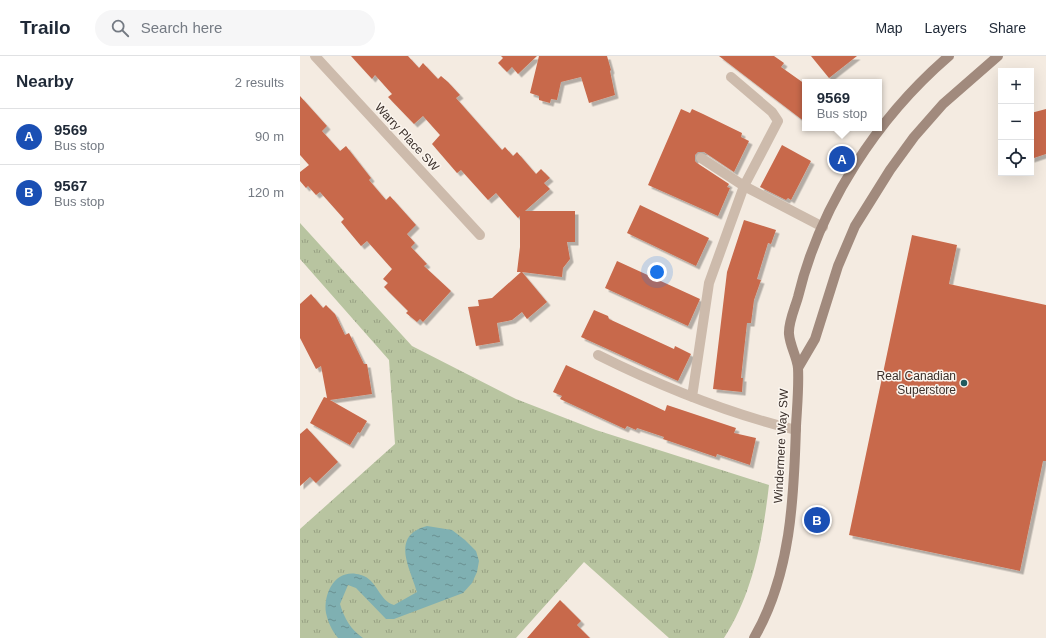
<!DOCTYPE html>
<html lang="en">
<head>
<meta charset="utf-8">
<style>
	body { margin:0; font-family:Arial,sans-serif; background:#f6f6f7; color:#1f2937 }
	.controls { position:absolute; right:12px; top:12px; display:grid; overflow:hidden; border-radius:0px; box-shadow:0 4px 16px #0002 }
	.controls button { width:36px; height:36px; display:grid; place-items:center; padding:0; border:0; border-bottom:1px solid #e0e1e3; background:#fff; color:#1f2937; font:20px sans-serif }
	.you { position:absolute; left:357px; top:216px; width:14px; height:14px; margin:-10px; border:3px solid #fff; border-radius:50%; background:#1a73e8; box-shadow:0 0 0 6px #1a73e833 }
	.badge { display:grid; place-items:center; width:26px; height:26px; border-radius:50%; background:#1f5a5e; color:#fff; font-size:13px; font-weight:700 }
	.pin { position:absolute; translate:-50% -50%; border:2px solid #fff; box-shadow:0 1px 4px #0006 }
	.popup { position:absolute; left:502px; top:23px; width:80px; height:52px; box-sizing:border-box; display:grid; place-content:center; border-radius:0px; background:#fff; filter:drop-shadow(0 1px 3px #0005); font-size:13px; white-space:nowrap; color:#747a83 }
	.popup b { font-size:15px; color:#1f2937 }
	.popup::after { content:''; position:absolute; left:50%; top:100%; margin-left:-8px; border:8px solid transparent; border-top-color:#fff }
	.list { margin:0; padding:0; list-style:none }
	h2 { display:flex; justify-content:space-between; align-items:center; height:52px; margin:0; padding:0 16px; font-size:17px }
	h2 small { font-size:13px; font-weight:400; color:#747a83 }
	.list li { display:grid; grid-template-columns:26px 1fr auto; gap:12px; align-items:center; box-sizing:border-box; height:56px; padding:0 16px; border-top:1px solid #e0e1e3 }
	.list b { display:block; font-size:15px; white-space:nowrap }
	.list p { margin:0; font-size:13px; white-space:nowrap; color:#747a83 }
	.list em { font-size:13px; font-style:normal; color:#747a83 }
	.icon { flex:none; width:22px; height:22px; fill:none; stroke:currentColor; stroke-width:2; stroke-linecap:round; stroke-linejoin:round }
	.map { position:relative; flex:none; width:746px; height:582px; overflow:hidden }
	header { display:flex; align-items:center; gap:24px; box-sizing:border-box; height:56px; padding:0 20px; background:#fff; border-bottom:1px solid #e0e1e3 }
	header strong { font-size:19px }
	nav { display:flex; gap:22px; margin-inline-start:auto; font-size:14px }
	.search { width:280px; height:36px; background:#f6f6f7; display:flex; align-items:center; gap:10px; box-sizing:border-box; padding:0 14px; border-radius:22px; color:#747a83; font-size:15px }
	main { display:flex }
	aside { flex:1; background:#fff }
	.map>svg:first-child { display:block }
	.park { fill:url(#park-tufts) }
	.water { fill:url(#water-ripples) }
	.building { fill:#c8694b; filter:url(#shadow) }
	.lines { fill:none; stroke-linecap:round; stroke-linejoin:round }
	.street { stroke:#cdbbac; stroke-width:10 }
	.secondary { stroke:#a18a7d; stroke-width:10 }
	.poi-dot { fill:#1f5a5e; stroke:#fbf5ee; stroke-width:1.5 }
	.labels { text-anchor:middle; stroke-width:3; stroke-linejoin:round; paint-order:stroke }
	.street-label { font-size:12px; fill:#3b302b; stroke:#fbf5ee }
	.poi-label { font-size:12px; fill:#3b302b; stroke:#fbf5ee; text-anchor:end }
</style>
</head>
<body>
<header>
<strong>Trailo</strong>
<div class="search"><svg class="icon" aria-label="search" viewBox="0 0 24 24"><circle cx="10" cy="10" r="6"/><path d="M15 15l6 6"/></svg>Search here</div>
<nav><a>Map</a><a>Layers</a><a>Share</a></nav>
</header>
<main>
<aside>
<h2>Nearby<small>2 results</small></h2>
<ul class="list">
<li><span class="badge" style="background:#1a4fb4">A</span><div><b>9569</b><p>Bus stop</p></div><em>90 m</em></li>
<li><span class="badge" style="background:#1a4fb4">B</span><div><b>9567</b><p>Bus stop</p></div><em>120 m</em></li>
</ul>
</aside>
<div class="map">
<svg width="746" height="582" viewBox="0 0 746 582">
	<defs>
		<pattern id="park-tufts" width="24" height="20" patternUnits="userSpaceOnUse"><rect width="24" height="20" fill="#b8c4a0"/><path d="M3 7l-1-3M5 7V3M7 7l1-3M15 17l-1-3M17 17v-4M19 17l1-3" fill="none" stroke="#97a083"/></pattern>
		<pattern id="water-ripples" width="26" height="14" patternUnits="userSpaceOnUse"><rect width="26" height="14" fill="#7fb0b2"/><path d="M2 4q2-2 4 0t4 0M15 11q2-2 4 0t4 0" fill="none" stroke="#699091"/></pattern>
		<filter id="shadow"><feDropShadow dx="3.5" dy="3.5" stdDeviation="0" flood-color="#0004"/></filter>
	</defs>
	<rect width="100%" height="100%" fill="#f4ebe1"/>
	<path class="park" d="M0,167L112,290L216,343L296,374L469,429C463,481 453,538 424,582H369L284,506L216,582H0V473L95,388L89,304L0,203Z"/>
	<path class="water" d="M127,470L152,474L165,484L176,495L179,505L177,516L172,527L163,537L94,563H86L56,532L48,529L40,548C44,562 51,574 63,582H38C32,575 28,566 26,557C23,535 37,511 61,519C77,523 79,545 94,549L117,536C110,511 90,480 127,470Z"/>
	<path class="building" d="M51,0H108L119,12L123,7L138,23L141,20L148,26L160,39L156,42L202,94L205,91L213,100L217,96L236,118L241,113L250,122L244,127L250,133L225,155H275V186H267L270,203L263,212L262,221L222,216L247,246L227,263L222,256L212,264L197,267L200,286L176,290L168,251L179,250L178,244L192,242L221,216H217L220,191V160L218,162L196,137L188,144L161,114L157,117L132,88L140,79L123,60L114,68L88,41L92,38L75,19L72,23Z
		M201,0H237L218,18L212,11L207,16L198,7L203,2Z
		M239,0H307L311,14L310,15L315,39L289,47L281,21L261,26L257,44L251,43L250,47L239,44V40L230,37Z
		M419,0H474L484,7L481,11L505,28V66Z
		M511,0H557L529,22Z
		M0,40L27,70L22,75L40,95L46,90L71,122L69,124L86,144L90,140L116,169L107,178L115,187L111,191L127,208L124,210L151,235L123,266L120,263L117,266L106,257L108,255L84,231L88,227L83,223L92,213L67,185L61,190L41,166L44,163L20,136L16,139L8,130L6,132L0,125V116L9,109L0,99Z
		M381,53L390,57L392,53L403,58L442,77L441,81L449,85L434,116L404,96H398L395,99V105L397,107L429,128L427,131L430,132L418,160L348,129Z
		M746,53V98L731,103V57Z
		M482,89L511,105L491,144L488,142L486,144L460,131Z
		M340,149L409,182L396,210L327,177Z
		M444,164L476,174L471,188L468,187L457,223L461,224L454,244L451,267H447L441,322H443L442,336L413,333L427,216Z
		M612,179L657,189L649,228L746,249V405H743L720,515L549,479Z
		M317,205L400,243L388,270L305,232Z
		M11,238L23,252L26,249L35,258L45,279L49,277L64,308H67L72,338L30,344L67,365L60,377L58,376L50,389L10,367L24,341L27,342L21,310L16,313L0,282V248Z
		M294,254L308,260L309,263L374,293L375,290L391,298L378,325L281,281Z
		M266,309L365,355L367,349L436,372L434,377L456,382L450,409L417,398L416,401L363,383L364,381L337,372L336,374L327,370L325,373L260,343L262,340L253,336Z
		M7,372L38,406L16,427L10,421L0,430V378Z
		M260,544L281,565L277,569L290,582H227Z"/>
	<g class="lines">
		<path class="street" d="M15,0L180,179
			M401,102L444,130L523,171
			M298,299C362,331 427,357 496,374
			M392,341L409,227L444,130L478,65L472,56L431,21"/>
		<path class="secondary" d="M498,312L515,283L538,210L555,170L590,114L614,81L643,48L698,0
			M454,582C491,519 494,441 496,370C497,351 499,331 498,312C497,301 490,290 489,278C488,267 495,252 498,241C520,149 578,61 649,0"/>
	</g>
	<circle class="poi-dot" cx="664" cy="327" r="4"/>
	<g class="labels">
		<g class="street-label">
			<text transform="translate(107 81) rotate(47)" y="4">Warry Place SW</text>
			<text transform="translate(481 390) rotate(-87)" y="4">Windermere Way SW</text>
		</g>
		<g class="poi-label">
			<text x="656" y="324">Real Canadian<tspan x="656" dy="14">Superstore</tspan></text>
		</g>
	</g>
</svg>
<div class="controls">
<button>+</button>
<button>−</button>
<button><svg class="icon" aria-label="locate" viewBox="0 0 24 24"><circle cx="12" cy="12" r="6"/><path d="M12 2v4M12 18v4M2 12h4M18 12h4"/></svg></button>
</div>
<div class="you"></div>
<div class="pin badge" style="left:542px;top:103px;background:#1a4fb4">A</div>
<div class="popup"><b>9569</b>Bus stop</div>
<div class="pin badge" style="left:517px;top:464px;background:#1a4fb4">B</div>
</div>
</main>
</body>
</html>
